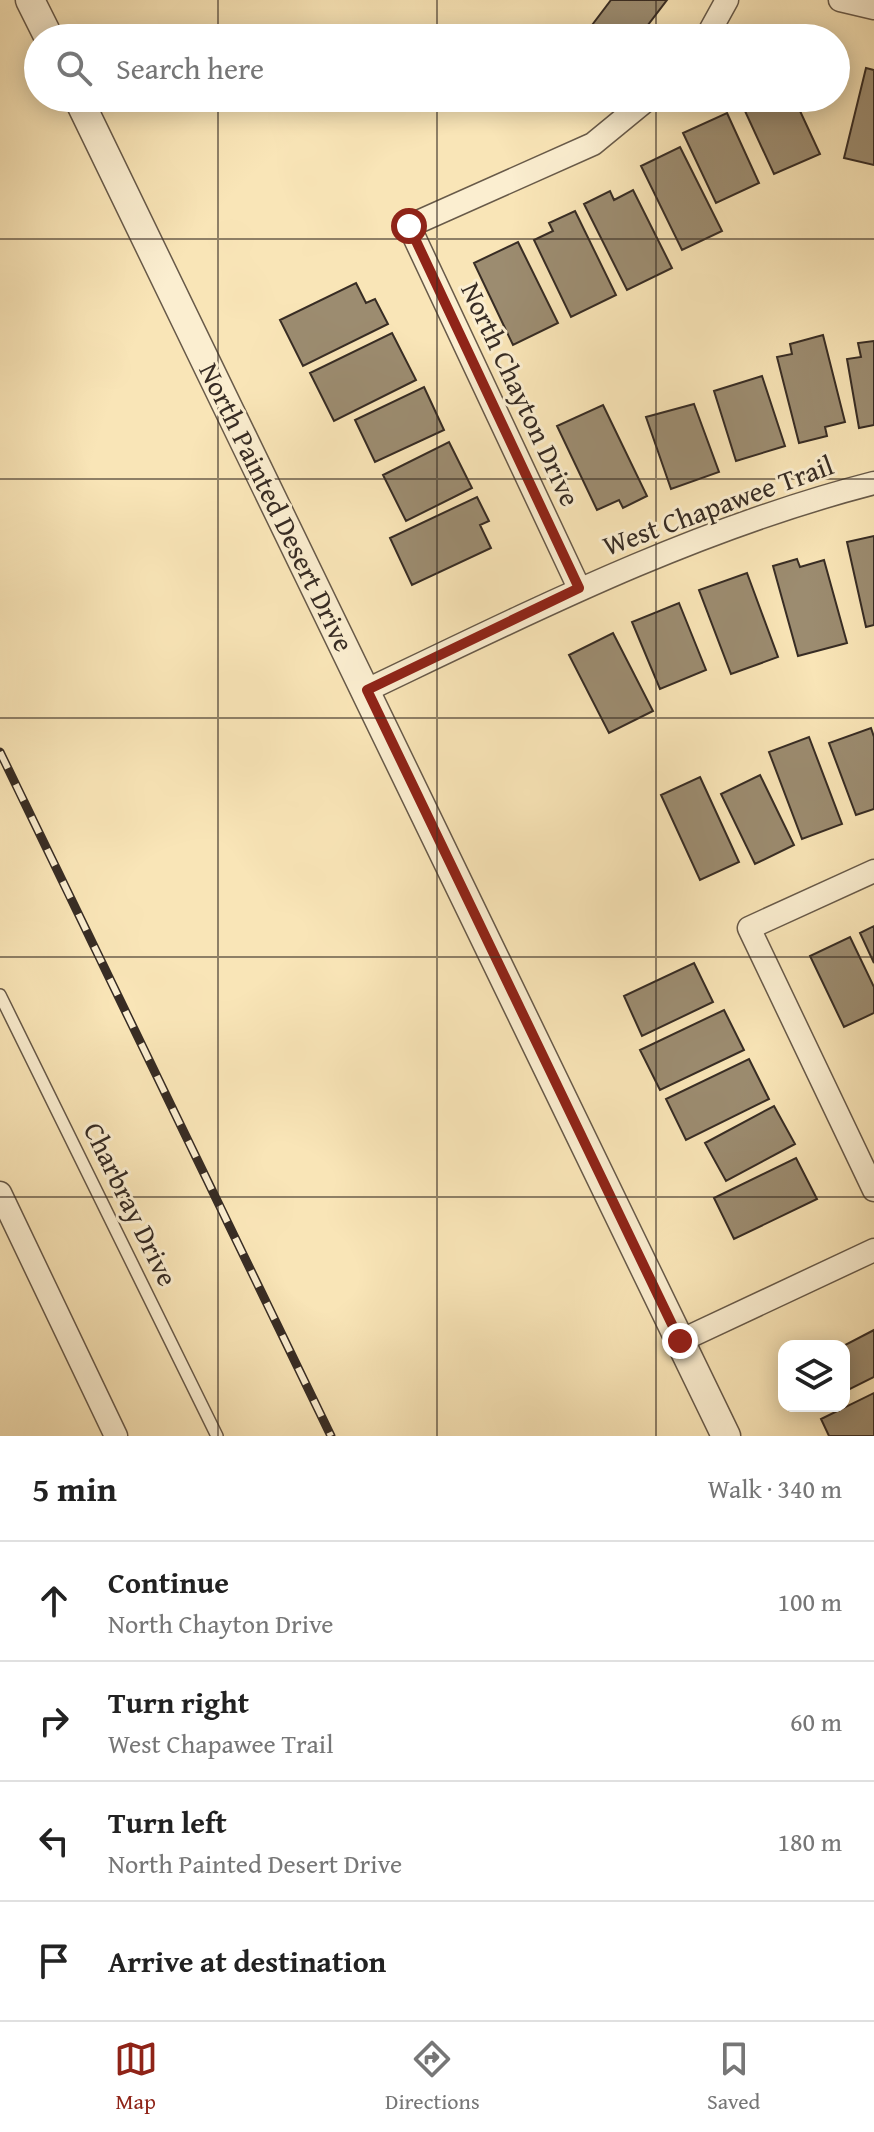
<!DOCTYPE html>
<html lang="en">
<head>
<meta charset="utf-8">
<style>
	body { margin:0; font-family:"Gentium Book Plus",serif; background:#f2f2f2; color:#222 }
	.controls { position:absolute; right:24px; bottom:24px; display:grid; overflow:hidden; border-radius:16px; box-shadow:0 4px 20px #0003 }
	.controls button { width:72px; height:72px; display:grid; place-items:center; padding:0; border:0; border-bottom:2px solid #e0e0e0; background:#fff; color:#222; font:40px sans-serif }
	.stop { position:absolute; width:24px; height:24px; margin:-18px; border:6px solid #8f2418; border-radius:50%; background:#fff }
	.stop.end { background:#8f2418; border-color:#fff; box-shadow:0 2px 8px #0008 }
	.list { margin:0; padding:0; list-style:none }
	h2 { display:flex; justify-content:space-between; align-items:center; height:104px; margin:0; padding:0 32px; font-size:34px }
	h2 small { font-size:26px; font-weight:400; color:#767676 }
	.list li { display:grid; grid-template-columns:52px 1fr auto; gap:24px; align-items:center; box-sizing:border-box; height:120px; padding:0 32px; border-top:2px solid #e0e0e0 }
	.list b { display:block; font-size:30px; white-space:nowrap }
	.list p { margin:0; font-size:26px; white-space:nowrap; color:#767676 }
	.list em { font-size:26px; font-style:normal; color:#767676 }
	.icon { flex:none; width:44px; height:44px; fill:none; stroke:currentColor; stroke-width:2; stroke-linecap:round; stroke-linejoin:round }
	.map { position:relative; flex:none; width:874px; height:1436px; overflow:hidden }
	.search { position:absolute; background:#fff; box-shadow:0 4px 20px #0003; left:24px; right:24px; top:24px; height:88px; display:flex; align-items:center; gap:20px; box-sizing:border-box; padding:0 28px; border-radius:44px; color:#767676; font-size:30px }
	.sheet { height:584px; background:#fff }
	nav { display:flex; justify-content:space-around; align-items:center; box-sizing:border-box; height:112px; border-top:2px solid #e0e0e0; background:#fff; font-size:22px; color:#767676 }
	nav a { display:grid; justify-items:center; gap:4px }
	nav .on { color:#8f2418 }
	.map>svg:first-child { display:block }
	.building { fill:#9c8c70; stroke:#372c24; stroke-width:2 }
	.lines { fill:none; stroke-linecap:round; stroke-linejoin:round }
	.service-casing { stroke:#685a49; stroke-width:14 }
	.minor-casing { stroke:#685a49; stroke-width:25 }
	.tertiary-casing { stroke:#685a49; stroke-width:31 }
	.service { stroke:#fbeed0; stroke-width:11 }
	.minor { stroke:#fbeed0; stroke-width:22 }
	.tertiary { stroke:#fbeed0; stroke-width:28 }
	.rail-casing { stroke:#372c24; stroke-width:9 }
	.rail { stroke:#fbeed0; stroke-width:6; stroke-dasharray:18; stroke-linecap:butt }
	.route { stroke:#8f2418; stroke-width:10 }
	.grid { fill:none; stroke:#372c24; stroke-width:2; stroke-opacity:0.55 }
	.labels { text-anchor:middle; stroke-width:6; stroke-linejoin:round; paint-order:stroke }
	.street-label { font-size:28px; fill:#372c24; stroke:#fbeed0 }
</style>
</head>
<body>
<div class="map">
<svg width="874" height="1436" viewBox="0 0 874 1436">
	<rect width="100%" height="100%" fill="#f9e5b7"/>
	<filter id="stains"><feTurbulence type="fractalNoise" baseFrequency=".0025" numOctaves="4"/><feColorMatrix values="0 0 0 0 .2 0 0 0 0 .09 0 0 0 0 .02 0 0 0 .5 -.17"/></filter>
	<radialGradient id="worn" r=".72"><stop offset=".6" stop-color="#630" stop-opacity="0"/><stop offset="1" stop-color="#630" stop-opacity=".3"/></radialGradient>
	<path class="building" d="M611,0H667L638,38H600L589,29Z
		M866,68L874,70V165L844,158Z
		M739,98H794L820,154L774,174Z
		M727,113L759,183L716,203L683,133Z
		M680,147L722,231L682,250L641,166Z
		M633,190L672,268L627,290L584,204L610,191L614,200Z
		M575,211L616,295L571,317L534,240L553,231L549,223Z
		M518,242L558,323L513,345L474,263Z
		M356,283L366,303L375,299L388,324L303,366L280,320Z
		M392,333L416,380L334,421L310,373Z
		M823,335L845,422L825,427L827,436L799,443L777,357L792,354L790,344Z
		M874,341V425L859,428L847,359L861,357L858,343Z
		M762,376L785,446L736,461L714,391Z
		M424,387L444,430L375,462L355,420Z
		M694,404L719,472L671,489L646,417Z
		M603,405L647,496L623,508L619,500L597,510L557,426Z
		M449,442L472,488L406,521L383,475Z
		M477,497L489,521L480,525L491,548L412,585L390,538Z
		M874,536V625L866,627L847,542Z
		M797,559L800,567L824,560L847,643L798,656L773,566Z
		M747,573L778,657L731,674L699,590Z
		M679,603L706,670L660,689L632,622Z
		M613,633L653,711L609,733L569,655Z
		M871,728L874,737V809L856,815L829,743Z
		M809,737L842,824L802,839L769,752Z
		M760,775L794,845L755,864L721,794Z
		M700,777L739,862L700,880L661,795Z
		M874,926V963L860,933Z
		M850,937L874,987V1013L844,1027L810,956Z
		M694,963L713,1002L642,1036L624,996Z
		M724,1010L744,1050L660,1090L640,1050Z
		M749,1059L769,1099L686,1140L666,1099Z
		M774,1106L795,1144L726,1181L705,1143Z
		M796,1158L817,1199L734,1239L714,1198Z
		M874,1330V1377L844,1392L843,1346Z
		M874,1393V1436H829L821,1419Z"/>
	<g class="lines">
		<g class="service-casing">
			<path id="service" d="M0,995L217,1436"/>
		</g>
		<g class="minor-casing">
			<path id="minor" d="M840,0L874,8
				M706,38L727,0
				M579,588L409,226L593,144L649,98
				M367,690C532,611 695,529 874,483
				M874,871L749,928L874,1190
				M0,1193L116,1436
				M680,1341L874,1250"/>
		</g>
		<g class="tertiary-casing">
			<path id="tertiary" d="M30,0L49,38
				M78,98L726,1436"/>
		</g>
		<use href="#service" class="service"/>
		<use href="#minor" class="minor"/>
		<use href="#tertiary" class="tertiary"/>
		<g class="rail-casing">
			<path id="rail" d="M0,752L331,1436"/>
		</g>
		<use href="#rail" class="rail"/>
	</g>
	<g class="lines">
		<path class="route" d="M409,226L579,588L367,690L680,1341"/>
	</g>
	<path class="grid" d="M218,0V38M437,0V38M656,0V38M218,98V1436M437,98V1436M656,98V1436M0,239H874M0,479H874M0,718H874M0,957H874M0,1197H874"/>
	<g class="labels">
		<g class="street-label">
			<text transform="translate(521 394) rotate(65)" y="10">North Chayton Drive</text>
			<text transform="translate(718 505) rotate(-20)" y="10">West Chapawee Trail</text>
			<text transform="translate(277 507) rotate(64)" y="10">North Painted Desert Drive</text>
			<text transform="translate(131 1204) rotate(64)" y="10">Charbray Drive</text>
		</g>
	</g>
	<rect width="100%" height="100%" filter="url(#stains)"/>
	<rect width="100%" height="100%" fill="url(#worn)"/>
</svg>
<div class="controls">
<button><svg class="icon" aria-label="layers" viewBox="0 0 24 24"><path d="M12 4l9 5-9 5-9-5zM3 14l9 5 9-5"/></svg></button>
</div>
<div class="stop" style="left:409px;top:226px"></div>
<div class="stop end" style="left:680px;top:1341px"></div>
<div class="search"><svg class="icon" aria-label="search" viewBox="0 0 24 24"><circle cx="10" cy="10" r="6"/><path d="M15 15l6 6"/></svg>Search here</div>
</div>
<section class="sheet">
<h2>5 min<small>Walk · 340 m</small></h2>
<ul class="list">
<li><svg class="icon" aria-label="ahead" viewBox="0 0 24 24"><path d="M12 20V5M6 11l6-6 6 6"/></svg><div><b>Continue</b><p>North Chayton Drive</p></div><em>100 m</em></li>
<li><svg class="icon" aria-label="right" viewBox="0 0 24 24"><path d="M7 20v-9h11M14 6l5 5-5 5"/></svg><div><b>Turn right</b><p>West Chapawee Trail</p></div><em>60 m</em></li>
<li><svg class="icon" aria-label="left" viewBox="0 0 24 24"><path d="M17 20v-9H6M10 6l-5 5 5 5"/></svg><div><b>Turn left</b><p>North Painted Desert Drive</p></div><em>180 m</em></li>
<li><svg class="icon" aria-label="arrive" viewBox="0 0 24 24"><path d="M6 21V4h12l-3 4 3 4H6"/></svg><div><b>Arrive at destination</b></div></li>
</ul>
</section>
<nav>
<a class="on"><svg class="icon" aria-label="map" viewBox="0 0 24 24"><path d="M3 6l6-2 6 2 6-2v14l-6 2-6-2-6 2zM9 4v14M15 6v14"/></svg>Map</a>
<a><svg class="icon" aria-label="directions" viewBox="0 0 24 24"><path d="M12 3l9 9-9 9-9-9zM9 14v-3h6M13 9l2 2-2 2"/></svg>Directions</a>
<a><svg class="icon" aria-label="saved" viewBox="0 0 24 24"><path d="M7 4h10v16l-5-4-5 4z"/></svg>Saved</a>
</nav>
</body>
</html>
